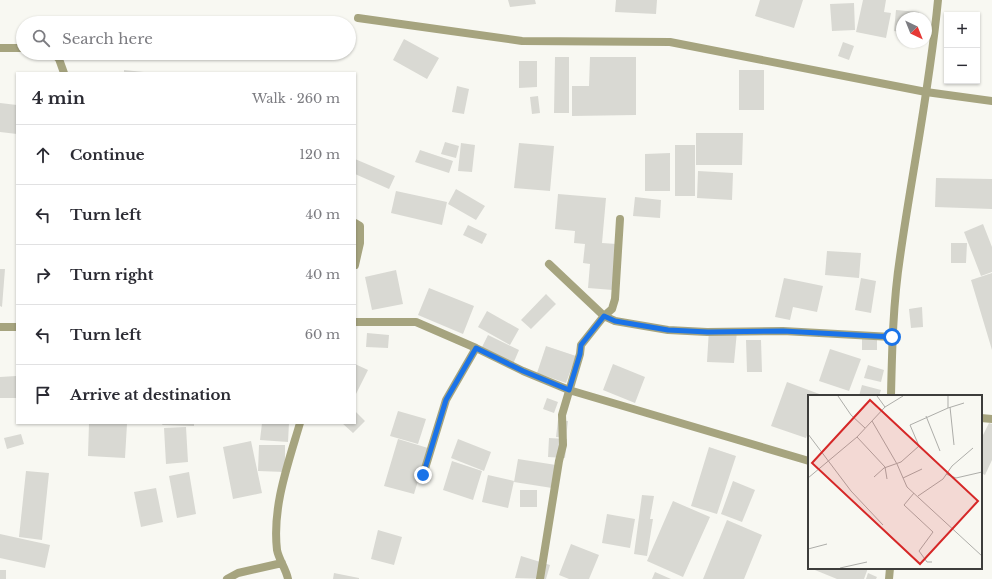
<!DOCTYPE html>
<html lang="en">
<head>
<meta charset="utf-8">
<style>
	body { margin:0; font-family:"Libre Baskerville",serif; background:#f7f7f7; color:#2b2b33 }
	.controls { position:absolute; right:12px; top:12px; display:grid; overflow:hidden; border-radius:0px; box-shadow:0 1px 3px #0004 }
	.controls button { width:36px; height:36px; display:grid; place-items:center; padding:0; border:0; border-bottom:1px solid #e1e1e2; background:#fff; color:#2b2b33; font:20px sans-serif }
	.compass { position:absolute; left:896px; top:12px; width:36px; height:36px; border-radius:50%; background:#fff; box-shadow:0 1px 3px #0004; rotate:137deg }
	.stop { position:absolute; width:12px; height:12px; margin:-9px; border:3px solid #1a73e8; border-radius:50%; background:#fff }
	.stop.end { background:#1a73e8; border-color:#fff; box-shadow:0 1px 4px #0008 }
	.list { margin:0; padding:0; list-style:none }
	h2 { display:flex; justify-content:space-between; align-items:center; height:52px; margin:0; padding:0 16px; font-size:17px }
	h2 small { font-size:13px; font-weight:400; color:#7c7c81 }
	.list li { display:grid; grid-template-columns:26px 1fr auto; gap:12px; align-items:center; box-sizing:border-box; height:60px; padding:0 16px; border-top:1px solid #e1e1e2 }
	.list b { display:block; font-size:15px; white-space:nowrap }
	.list em { font-size:13px; font-style:normal; color:#7c7c81 }
	.icon { flex:none; width:22px; height:22px; fill:none; stroke:currentColor; stroke-width:2; stroke-linecap:round; stroke-linejoin:round }
	.map { position:relative; flex:none; width:992px; height:579px; overflow:hidden }
	.search { position:absolute; background:#fff; box-shadow:0 1px 3px #0004; left:16px; top:16px; width:340px; height:44px; display:flex; align-items:center; gap:10px; box-sizing:border-box; padding:0 14px; border-radius:22px; color:#7c7c81; font-size:15px }
	.panel { position:absolute; background:#fff; box-shadow:0 1px 3px #0004; left:16px; top:72px; width:340px; height:352px; border-radius:0px }
	.map>svg:first-child { display:block }
	.building { fill:#d9d9d3 }
	.lines { fill:none; stroke-linecap:round; stroke-linejoin:round }
	.minor { stroke:#a6a47f; stroke-width:8 }
	.tertiary { stroke:#a6a47f; stroke-width:8 }
	.route { stroke:#1a73e8; stroke-width:5 }
	.inset-road { fill:none; stroke:#adada9; stroke-width:1 }
	.view { fill:#d62828; fill-opacity:0.15; stroke:#d62828; stroke-width:2 }
	.inset-edge { fill:none; stroke:#3d3d3b; stroke-width:2 }
</style>
</head>
<body>
<div class="map">
<svg width="992" height="579" viewBox="0 0 992 579">
	<rect width="100%" height="100%" fill="#f8f8f2"/>
	<path class="building" d="M508,0H535L536,4L510,7Z
		M616,0H657L656,14L615,12Z
		M760,0H803L794,28L755,16Z
		M863,0H886L884,12L891,13L886,38L856,32Z
		M854,3L855,30L832,31L830,4Z
		M896,10L919,12V18H902V32L894,31Z
		M404,39L439,58L427,79L393,60Z
		M843,42L854,46L849,60L838,56Z
		M555,57H569V113H554Z
		M590,57H636V115L572,116V86H589Z
		M519,61H537V87L519,88Z
		M124,70L144,72V73H124Z
		M739,70H764V110H739Z
		M457,86L469,89L464,114L452,112Z
		M538,96L540,113L532,114L530,97Z
		M0,103L17,105V134L0,132Z
		M696,133H743L742,165H696Z
		M445,142L459,146L456,158L441,154Z
		M461,143L475,145L472,172L458,171Z
		M519,143L554,146L550,191L514,188Z
		M675,145H695V196H675Z
		M420,150L453,161L449,173L415,162Z
		M670,153V191H645V154Z
		M355,159L395,176L389,189L355,174Z
		M698,171L733,173L732,200L697,198Z
		M936,178L992,179V209L935,207Z
		M456,189L485,206L476,220L448,204Z
		M396,191L447,202L442,225L391,213Z
		M558,194L606,198L602,243L617,244L613,290L588,288L590,264L583,263L585,244L574,243L575,231L555,229Z
		M635,197L661,200L660,218L633,216Z
		M983,224L992,247V272L981,276L964,232Z
		M468,225L487,234L482,244L463,235Z
		M951,243H967L966,263H951Z
		M827,251L861,253L859,278L825,275Z
		M0,269H5L2,307L0,306Z
		M396,270L403,304L372,310L365,277Z
		M992,273V350L971,280Z
		M784,278L823,286L817,312L793,307L790,320L775,317Z
		M861,278L876,281L871,313L855,310Z
		M429,288L474,306L463,334L418,315Z
		M546,294L556,304L531,329L521,320Z
		M922,307L923,327L911,328L909,309Z
		M487,311L519,329L510,345L478,327Z
		M709,329L737,331L734,363L707,362Z
		M367,333L389,335L388,348L366,347Z
		M488,335L519,350L513,364L481,349Z
		M862,338H877V350H862Z
		M746,340H761L762,372H747Z
		M546,346L576,356L566,383L537,373Z
		M830,349L861,359L849,391L819,381Z
		M355,364L368,370L355,396Z
		M613,364L645,377L635,403L603,390Z
		M868,365L884,370L881,382L864,378Z
		M16,376V398H0V377Z
		M787,382L822,395L809,396V430L806,438L771,426Z
		M862,385L881,390L879,396H859Z
		M547,398L558,402L554,413L543,409Z
		M355,411L365,421L353,433L342,423H355Z
		M398,411L426,419L418,444L390,436Z
		M558,420L568,421L566,438L556,437Z
		M89,423L127,424L125,458L88,456Z
		M163,423H194V426L162,425Z
		M262,423H289L288,442L260,440Z
		M989,423L992,424V460L985,475L981,473V439Z
		M186,427L188,462L166,464L164,428Z
		M21,434L24,444L7,449L4,438Z
		M549,438L567,439L565,458L548,457Z
		M398,439L428,448L414,494L384,486Z
		M458,439L491,452L484,471L451,458Z
		M251,441L262,493L233,499L223,447Z
		M259,445H285V472L258,471Z
		M709,447L736,456L717,514L691,506Z
		M518,459L556,465L552,488L514,482Z
		M452,461L482,471L473,500L443,490Z
		M26,471L49,473L42,540L19,537Z
		M189,472L196,514L177,518L169,476Z
		M488,475L514,481L508,508L482,502Z
		M733,481L755,490L742,522L721,514Z
		M156,488L163,522L141,527L134,492Z
		M520,490H537V507H520Z
		M642,495L654,496L650,519H653L647,556L634,554Z
		M673,501L710,517L683,577L647,561Z
		M607,514L635,519L630,548L602,543Z
		M727,520L762,535L744,579H703Z
		M378,530L402,537L394,565L371,559Z
		M0,534L50,545L45,568L0,558Z
		M571,544L599,555L589,579H569L559,575Z
		M521,556L550,565L546,579L515,578Z
		M810,568H868L864,579H837Z
		M0,570H6V579H0Z
		M655,572L671,579H652Z
		M334,573L359,578V579H333Z
		M868,573L877,577L876,579H866Z"/>
	<g class="lines">
		<path class="minor" d="M358,18L522,41L670,42L926,92L992,101
			M0,48H23
			M53,53L59,59L64,73
			M355,223L360,226V243L355,265
			M549,264L604,316L615,321L668,330L707,332L783,331L892,337
			M355,322H416L476,348L523,371L569,390L809,461
			M0,327H17
			M981,418L992,419
			M423,475L446,400L476,348
			M227,579L238,573L282,563
			M288,579C286,569 279,560 277,550C272,507 288,464 300,423
			M540,579L559,461L563,445L562,415L580,354L581,345L604,316L612,309L615,299L620,219"/>
		<path class="tertiary" d="M891,396C892,350 893,303 900,257C912,172 930,86 938,0
			M889,579L890,568"/>
	</g>
	<g class="lines">
		<path class="route" d="M423,475L446,400L476,348L523,371L569,390L580,354L581,345L604,316L615,321L668,330L708,332L783,331L892,337"/>
	</g>
	<g transform="translate(808 395)">
		<rect width="174" height="174" fill="#f8f8f2"/>
		<path class="inset-road" d="M30,1L43,20L57,33M69,1L77,12M142,12L146,50M140,13L156,8M118,21L132,56M64,26L89,69L99,92L174,161M0,39L43,96L75,130M49,42L77,72L79,84M138,79L148,83L174,77M66,82L76,73L93,67L111,51L102,30L140,13V1M0,83L49,42L77,12L95,1M95,83L114,74M106,98L96,110L125,137L111,156L119,167H124M110,101L135,84L144,71L165,53M0,154L19,149M32,173L59,167"/>
		<path class="view" d="M62,5L170,106L112,169L4,68Z"/>
		<rect width="174" height="174" class="inset-edge"/>
	</g>
</svg>
<div class="controls">
<button>+</button>
<button>−</button>
</div>
<svg class="compass" viewBox="-18 -18 36 36"><path d="M0-13l5 13h-10z" fill="#e53935"/><path d="M0 13l5-13h-10z" fill="#7c7c81"/></svg>
<div class="stop" style="left:892px;top:337px"></div>
<div class="stop end" style="left:423px;top:475px"></div>
<div class="search"><svg class="icon" aria-label="search" viewBox="0 0 24 24"><circle cx="10" cy="10" r="6"/><path d="M15 15l6 6"/></svg>Search here</div>
<section class="panel">
<h2>4 min<small>Walk · 260 m</small></h2>
<ul class="list">
<li><svg class="icon" aria-label="ahead" viewBox="0 0 24 24"><path d="M12 20V5M6 11l6-6 6 6"/></svg><div><b>Continue</b></div><em>120 m</em></li>
<li><svg class="icon" aria-label="left" viewBox="0 0 24 24"><path d="M17 20v-9H6M10 6l-5 5 5 5"/></svg><div><b>Turn left</b></div><em>40 m</em></li>
<li><svg class="icon" aria-label="right" viewBox="0 0 24 24"><path d="M7 20v-9h11M14 6l5 5-5 5"/></svg><div><b>Turn right</b></div><em>40 m</em></li>
<li><svg class="icon" aria-label="left" viewBox="0 0 24 24"><path d="M17 20v-9H6M10 6l-5 5 5 5"/></svg><div><b>Turn left</b></div><em>60 m</em></li>
<li><svg class="icon" aria-label="arrive" viewBox="0 0 24 24"><path d="M6 21V4h12l-3 4 3 4H6"/></svg><div><b>Arrive at destination</b></div></li>
</ul>
</section>
</div>
</body>
</html>
